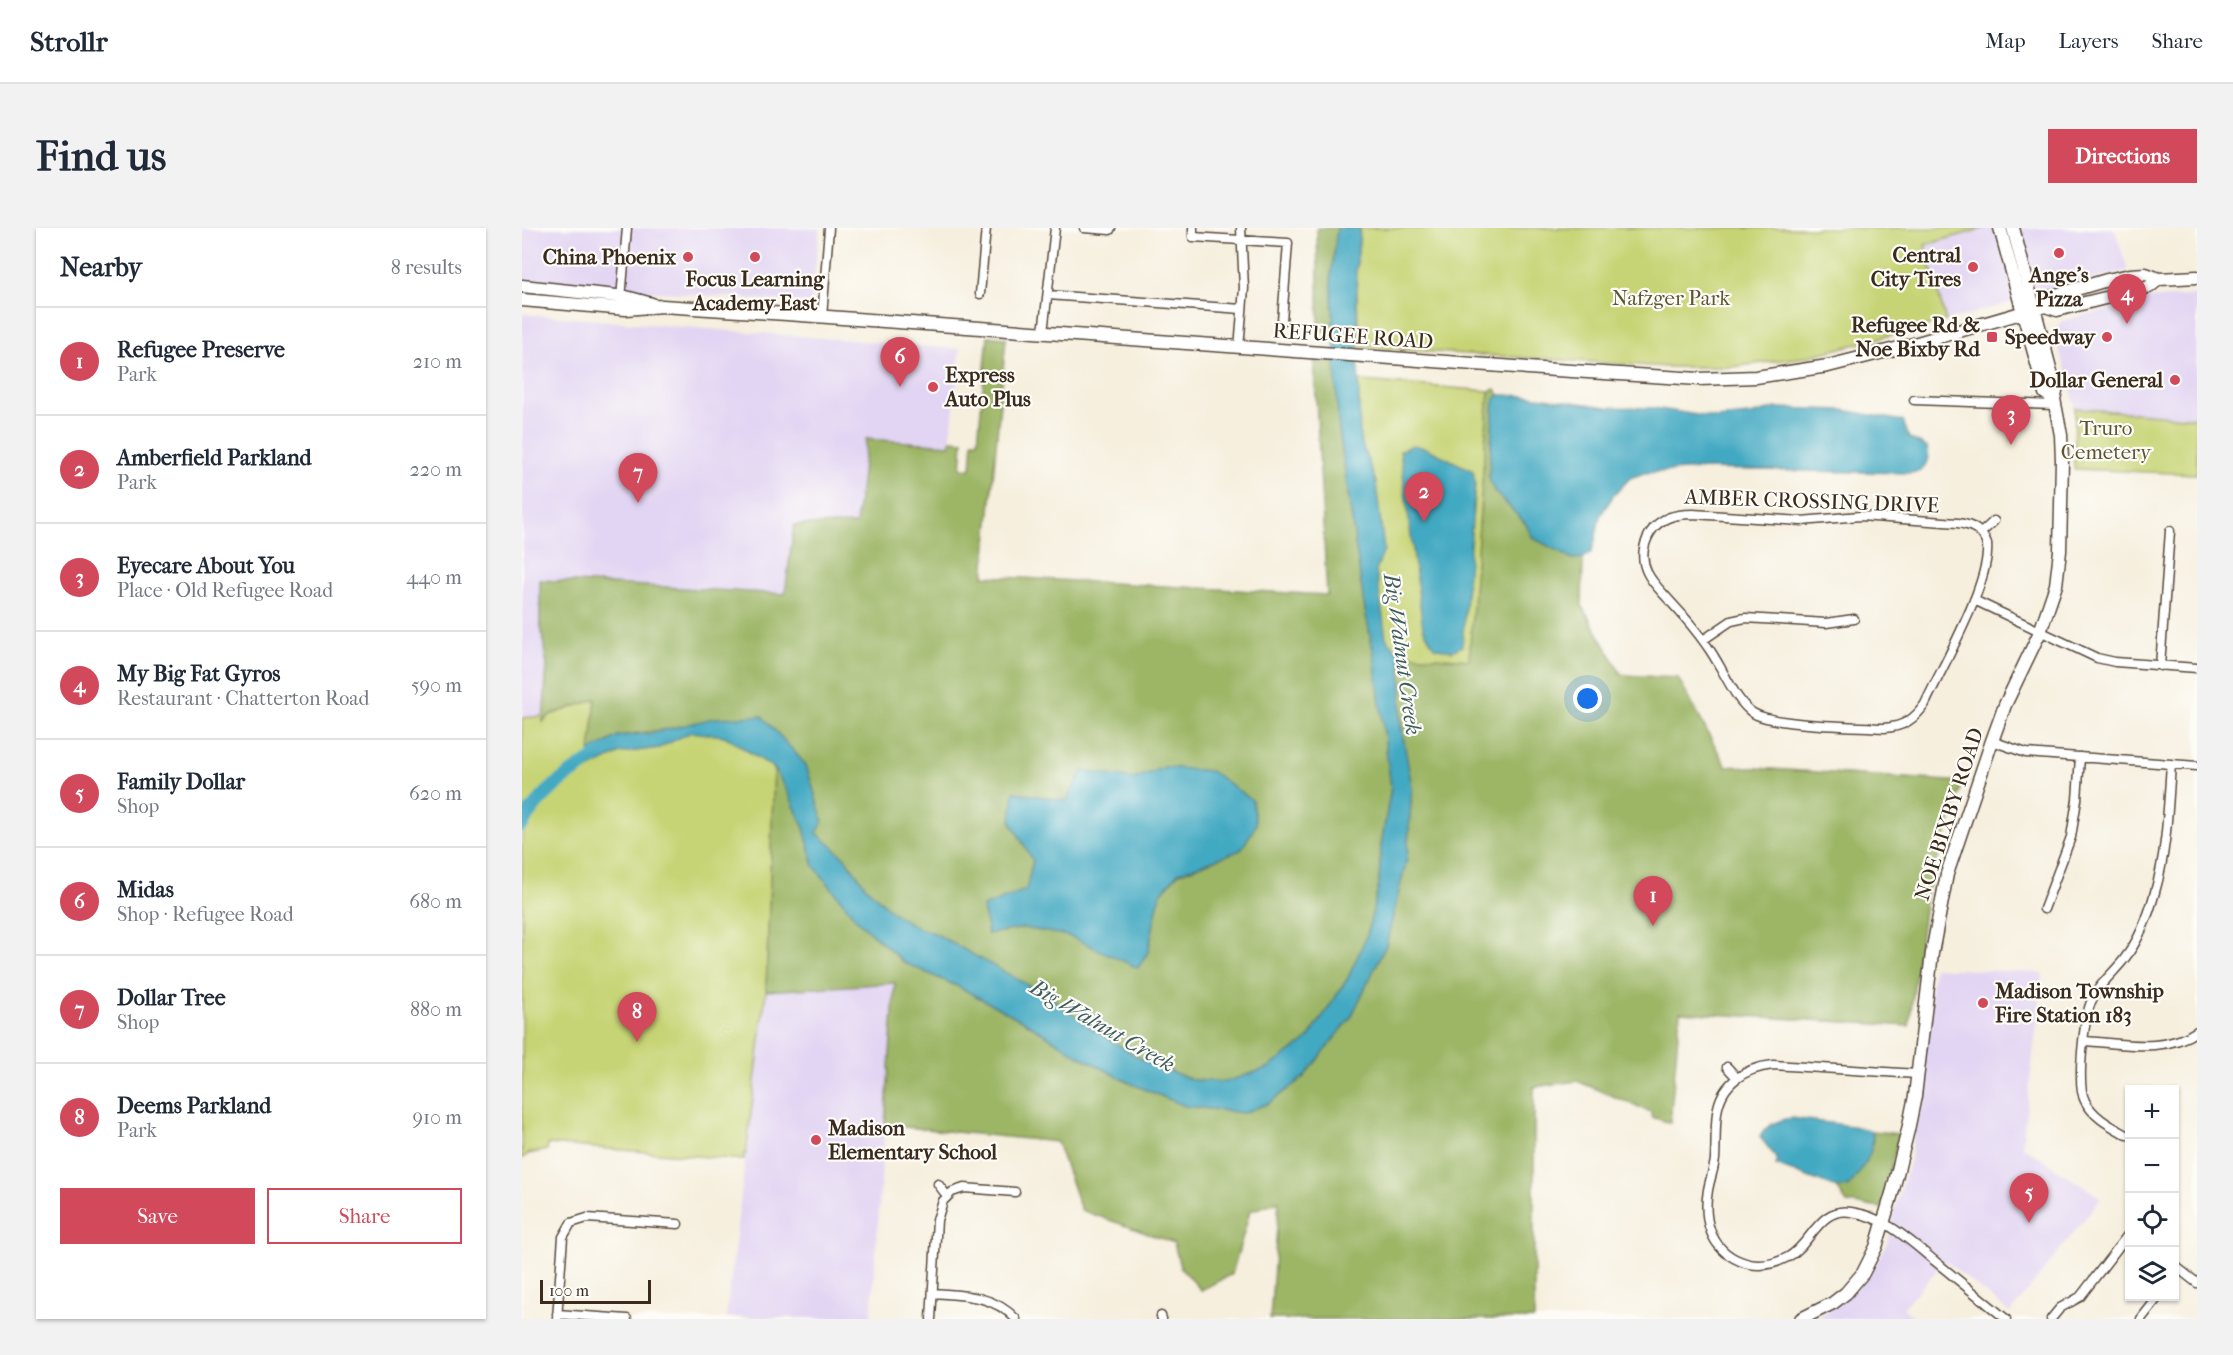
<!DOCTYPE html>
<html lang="en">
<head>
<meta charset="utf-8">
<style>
	body { margin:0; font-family:"IM FELL French Canon",serif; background:#f2f2f3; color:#1f2937 }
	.controls { position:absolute; right:18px; bottom:18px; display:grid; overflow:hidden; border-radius:0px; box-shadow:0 2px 4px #0004 }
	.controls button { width:54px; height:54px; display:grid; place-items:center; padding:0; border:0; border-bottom:2px solid #e0e1e3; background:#fff; color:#1f2937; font:30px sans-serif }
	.scale { position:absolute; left:18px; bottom:15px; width:111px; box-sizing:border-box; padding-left:6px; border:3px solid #3b2a1e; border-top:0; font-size:16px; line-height:21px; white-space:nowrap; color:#3b2a1e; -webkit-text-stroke:4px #fdfcf7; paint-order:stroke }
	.you { position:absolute; left:1066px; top:471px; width:21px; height:21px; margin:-15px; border:4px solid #fff; border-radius:50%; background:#1a73e8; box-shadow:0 0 0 9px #1a73e833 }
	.badge { display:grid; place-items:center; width:39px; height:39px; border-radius:50%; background:#d1495b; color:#fff; font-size:20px; font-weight:700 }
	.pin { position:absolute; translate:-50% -50px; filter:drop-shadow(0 2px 3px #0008) }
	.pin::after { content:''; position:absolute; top:32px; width:21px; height:18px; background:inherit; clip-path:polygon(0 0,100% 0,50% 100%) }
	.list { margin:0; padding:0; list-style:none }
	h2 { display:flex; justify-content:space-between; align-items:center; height:78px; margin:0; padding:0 24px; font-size:26px }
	h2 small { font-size:20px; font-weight:400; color:#747a83 }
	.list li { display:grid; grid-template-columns:39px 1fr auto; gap:18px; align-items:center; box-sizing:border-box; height:108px; padding:0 24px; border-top:2px solid #e0e1e3 }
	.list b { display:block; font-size:22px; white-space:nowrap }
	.list p { margin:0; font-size:20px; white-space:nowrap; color:#747a83 }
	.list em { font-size:20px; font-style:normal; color:#747a83 }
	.actions { display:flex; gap:12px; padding:18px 24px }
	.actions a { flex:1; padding:14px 0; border:2px solid #d1495b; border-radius:0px; text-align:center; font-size:21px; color:#d1495b }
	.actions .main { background:#d1495b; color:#fff }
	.icon { flex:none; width:33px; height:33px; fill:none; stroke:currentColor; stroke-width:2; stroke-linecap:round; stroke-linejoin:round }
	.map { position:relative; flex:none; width:1675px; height:1091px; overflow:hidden; border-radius:0px }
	header { display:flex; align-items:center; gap:36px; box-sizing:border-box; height:84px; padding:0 30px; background:#fff; border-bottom:2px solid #e0e1e3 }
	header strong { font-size:28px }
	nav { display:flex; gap:33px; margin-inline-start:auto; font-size:21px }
	.intro { display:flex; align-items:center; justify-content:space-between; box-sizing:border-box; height:144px; padding:0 36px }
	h1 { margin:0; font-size:42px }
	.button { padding:15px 27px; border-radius:0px; background:#d1495b; color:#fff; font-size:21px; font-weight:700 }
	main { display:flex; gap:36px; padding:0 36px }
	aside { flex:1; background:#fff; border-radius:0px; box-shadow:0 2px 4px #0004 }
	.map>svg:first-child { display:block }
	.built { fill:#e2d4f3 }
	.green { fill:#c7d475; stroke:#817f4a; stroke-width:1.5 }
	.forest { fill:#9db666; stroke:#6c7042; stroke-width:1.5; fill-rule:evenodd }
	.water { fill:#42a9c2; stroke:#3e6a70; stroke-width:1.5 }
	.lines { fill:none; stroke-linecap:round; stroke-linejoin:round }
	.river { stroke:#42a9c2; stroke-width:14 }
	.street-casing { stroke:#57483b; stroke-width:11 }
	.secondary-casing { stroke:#57483b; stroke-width:15 }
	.primary-casing { stroke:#57483b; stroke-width:15 }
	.street { stroke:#fff; stroke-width:8 }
	.secondary { stroke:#fff; stroke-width:12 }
	.primary { stroke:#fff; stroke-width:12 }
	.poi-dot { fill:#d1495b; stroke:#fdfcf7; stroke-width:2 }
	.labels { text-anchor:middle; stroke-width:4.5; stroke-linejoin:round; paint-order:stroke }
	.poi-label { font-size:21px; font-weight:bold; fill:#3b2a1e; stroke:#fdfcf7; text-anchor:end }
	.park-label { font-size:21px; fill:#5e5434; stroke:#fdfcf7 }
	.street-label { font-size:21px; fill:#3b2a1e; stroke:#fdfcf7 }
	.water-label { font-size:22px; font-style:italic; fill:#3e5d60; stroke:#fdfcf7 }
</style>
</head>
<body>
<header>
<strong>Strollr</strong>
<nav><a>Map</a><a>Layers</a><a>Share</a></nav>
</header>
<div class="intro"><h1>Find us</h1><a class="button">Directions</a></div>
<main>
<aside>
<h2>Nearby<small>8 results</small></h2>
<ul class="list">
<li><span class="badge">1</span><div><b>Refugee Preserve</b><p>Park</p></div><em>210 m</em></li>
<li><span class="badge">2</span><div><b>Amberfield Parkland</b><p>Park</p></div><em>220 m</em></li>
<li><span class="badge">3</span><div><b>Eyecare About You</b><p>Place · Old Refugee Road</p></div><em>440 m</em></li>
<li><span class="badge">4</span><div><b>My Big Fat Gyros</b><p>Restaurant · Chatterton Road</p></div><em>590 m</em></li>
<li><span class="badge">5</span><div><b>Family Dollar</b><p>Shop</p></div><em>620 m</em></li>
<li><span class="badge">6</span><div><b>Midas</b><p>Shop · Refugee Road</p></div><em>680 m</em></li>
<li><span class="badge">7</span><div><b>Dollar Tree</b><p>Shop</p></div><em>880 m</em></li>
<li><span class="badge">8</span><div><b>Deems Parkland</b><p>Park</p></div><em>910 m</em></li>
</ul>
<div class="actions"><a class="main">Save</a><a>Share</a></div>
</aside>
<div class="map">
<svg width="1675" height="1091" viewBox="0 0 1675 1091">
	<rect width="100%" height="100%" fill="#fdfcf7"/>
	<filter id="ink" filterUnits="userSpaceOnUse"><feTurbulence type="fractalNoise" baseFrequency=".0167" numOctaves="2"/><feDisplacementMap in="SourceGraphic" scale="12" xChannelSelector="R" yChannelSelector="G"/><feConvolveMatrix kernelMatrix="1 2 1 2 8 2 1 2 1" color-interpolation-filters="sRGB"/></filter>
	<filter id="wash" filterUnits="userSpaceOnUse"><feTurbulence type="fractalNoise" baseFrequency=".008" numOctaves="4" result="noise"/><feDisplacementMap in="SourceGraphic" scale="24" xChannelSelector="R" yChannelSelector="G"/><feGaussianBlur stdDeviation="1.35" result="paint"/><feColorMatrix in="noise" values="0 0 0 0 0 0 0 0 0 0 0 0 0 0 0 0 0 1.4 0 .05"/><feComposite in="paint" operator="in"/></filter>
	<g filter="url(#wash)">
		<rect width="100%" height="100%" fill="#f6efde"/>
		<path class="built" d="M0,0H298L289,75L0,54Z
			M1463,0H1592L1606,42L1424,93L1403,17Z
			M1675,67V190L1553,180L1546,148L1532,108L1540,93L1624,71Z
			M0,86L438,121L428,217L335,297L263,367L18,352V393L25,438L22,488L0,490Z
			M1412,740L1521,745L1500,918L1579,970L1488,1085L1423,1033L1381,1080L1394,1091H1298L1297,1089L1339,1057L1353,1038L1366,1012L1372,982L1388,932Z
			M373,755L349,1091L204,1089L244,763Z"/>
		<path class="green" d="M838,0H1463L1403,17L1424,93L1284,129L1209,139H1145L837,119L834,43Z
			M829,152L967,163L947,432L863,425Z
			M1553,180L1675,190V246L1552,241Z
			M74,471L67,540L98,525L137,520L168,500L203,508L252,540L244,763L224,926H222V932L26,916L25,922L6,926L0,931V490L22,488L21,493L28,487Z"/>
		<path class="forest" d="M795,0H838L834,43L836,106L797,103Z
			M466,108L484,110L462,348L805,367L792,133L814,135L816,194L842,376L852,427L869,559L859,618L857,656L845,707L826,750L786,811L746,840L704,854L671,852L624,834L571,801L531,771L412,705L394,699L371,685L344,659L323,630L295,605L240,488L96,508L68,524L74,471L28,487L21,494L25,438L18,393V352L263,366L272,297L334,296L344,211L428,217L429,212L441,213L439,241H449L451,213H456ZM643,539L719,622L656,646L638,666L626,724L616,739L547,708L502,700L466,706L461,679L504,662L511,632L489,594L492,564L544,573L561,543L612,551Z
			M974,161L977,167L972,172L967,249L972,263L1003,295L1011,310L1051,331L1061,330L1060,378L1100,447L1156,450L1204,538L1441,554L1404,667L1387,798L1158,784L1148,895L1130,889L1129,884L1055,853L1012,859V1091H748L757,973L728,983L710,1046L679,1062L658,1039L652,1015L559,982L535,914L363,897L373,755L244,763L252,540L266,564L282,600L292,638L336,693L381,734L437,759L505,795L554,826L608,855L663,878L722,885L828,791L864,717L885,630L890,559L880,516L882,515C877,486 880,456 878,426L947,432L967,163Z
			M1350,903L1377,906L1359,980L1325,975L1315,960L1326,959L1352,914Z"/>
		<path class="water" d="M815,0H838L834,43L838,211L854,254L862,322L854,342L864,410L878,426L880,460L878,492L890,559L885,630L864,717L828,791L782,849L747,875L722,885L663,878L608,855L554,826L505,795L437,759L383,735L336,693L292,638L282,600L266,564L252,540L203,508L169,504L137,520L98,525L67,541L68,524L96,508L130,505L192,490L240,488L284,537L301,593L295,605L323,630L344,659L371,685L394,699L412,705L531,771L571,801L624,834L671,852L703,854L746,840L786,811L826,750L845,707L857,656L859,618L869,559L852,427L842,376L816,194L809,47Z
			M977,167L1009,168L1085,179L1132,180L1194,190L1228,187L1254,180L1321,182L1381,193L1387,210L1405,219C1408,228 1405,235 1399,243L1388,245L1177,241L1122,245L1108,250L1091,268L1078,288L1073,313L1069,325L1061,330L1051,331L1011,310L1003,295L972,263L967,249L972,172Z
			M891,217L906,221L951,243L953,256L940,418L930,423L912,419L901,400L878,223Z
			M643,539L689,543L730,572L734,597L719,622L656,645L638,666L626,724L616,740L547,708L502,700L466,706L461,679L504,662L511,633L489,594L492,564L544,573L561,543L612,551Z
			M1269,890L1330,898L1350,903C1354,924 1339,943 1326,959L1315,960L1254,937L1256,932L1238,909C1245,896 1255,893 1269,890Z"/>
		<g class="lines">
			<path class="river" d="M0,597C18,564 50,543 82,524"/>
		</g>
	</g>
	<g filter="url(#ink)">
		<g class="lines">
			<g class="street-casing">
				<path id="street" d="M562,0L588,2L589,0
					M671,0V9L766,15L760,93
					M458,66L464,0
					M526,67L720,81
					M99,71L105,0
					M300,89L307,0
					M521,105L533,0
					M717,120L722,60L719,0
					M1392,172L1533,177
					M1171,286L1279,293L1338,288L1436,295C1450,297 1460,302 1465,316C1469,354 1420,439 1403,476C1393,491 1381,499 1362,500C1333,498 1253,498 1231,485C1213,474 1199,436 1185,418C1174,402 1161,387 1147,372C1140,364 1130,355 1125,344C1119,331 1121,317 1128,305C1138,289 1154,286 1171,286Z
					M1459,305L1472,293
					M1452,372L1575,430L1593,434L1675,440
					M1181,412L1209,393L1223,390L1304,395L1332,391
					M1638,438L1648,303
					M1470,513L1504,525L1675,538
					M1522,681L1549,609L1555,572L1558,529
					M1562,813C1600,815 1642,826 1675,803
					M1205,839L1215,850
					M1395,846L1251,837C1223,840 1199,855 1195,885C1193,900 1194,916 1193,931C1192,941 1188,951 1186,962C1181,991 1188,1021 1218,1033C1234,1040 1251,1037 1266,1029C1290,1016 1296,979 1329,984C1364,989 1388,1013 1414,1034C1437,1053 1461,1072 1484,1091
					M1605,907C1589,898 1572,890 1563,873C1554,857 1562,791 1569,774C1576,756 1592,745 1603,730C1617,712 1627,686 1633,664C1645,623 1646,578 1649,536
					M416,956L425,968
					M1652,1037L1675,1055
					M411,1065C442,1067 471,1067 494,1091
					M35,1086L105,1091
					M639,1088L640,1091
					M35,1091L41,1009L49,995L65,990L156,996
					M409,1091L415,992L421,973L430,964L442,960L493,964
					M1529,1091L1538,1080L1558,1069L1608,1004
					M1619,1091L1637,1068"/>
			</g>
			<g class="secondary-casing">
				<path id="secondary" d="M1478,0L1523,165L1532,171
					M1279,1091L1311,1075L1324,1065L1341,1045L1354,1019L1371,962L1386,902L1393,868L1410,725L1425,646L1470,513L1483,477L1518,404L1534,357L1538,323L1540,232L1539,207L1532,171L1534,163L1491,0"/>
			</g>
			<g class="primary-casing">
				<path id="primary" d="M0,58L104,69L130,76
					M0,72L104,81L140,78L265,86L1034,142L1177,151L1234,149L1306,138L1385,118L1523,78L1531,68L1585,52L1608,47L1624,46L1637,51L1675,49
					M1523,78L1535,82L1627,59L1637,51"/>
			</g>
			<use href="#street" class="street"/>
			<use href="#secondary" class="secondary"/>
			<use href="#primary" class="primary"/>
		</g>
	</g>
	<g class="poi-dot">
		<circle cx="1537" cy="25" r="6"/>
		<circle cx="166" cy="29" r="6"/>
		<circle cx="233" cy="29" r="6"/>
		<circle cx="1451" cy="39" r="6"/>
		<rect x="1464" y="103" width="12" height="12" rx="3"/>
		<circle cx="1585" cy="109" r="6"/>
		<circle cx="1653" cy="152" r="6"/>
		<circle cx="411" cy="159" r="6"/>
		<circle cx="1461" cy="775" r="6"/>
		<circle cx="294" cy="912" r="6"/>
	</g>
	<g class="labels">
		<g class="poi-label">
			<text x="1439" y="34">Central<tspan x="1439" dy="24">City Tires</tspan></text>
			<text x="154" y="36">China Phoenix</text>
			<text x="1537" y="54" text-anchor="middle">Ange's<tspan x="1537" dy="24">Pizza</tspan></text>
			<text x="233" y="58" text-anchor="middle">Focus Learning<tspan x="233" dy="24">Academy East</tspan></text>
			<text x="1458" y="104">Refugee Rd &amp;<tspan x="1458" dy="24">Noe Bixby Rd</tspan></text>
			<text x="1573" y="116">Speedway</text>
			<text x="423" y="154" text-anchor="start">Express<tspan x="423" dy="24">Auto Plus</tspan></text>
			<text x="1641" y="159">Dollar General</text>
			<text x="1473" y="770" text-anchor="start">Madison Township<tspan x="1473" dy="24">Fire Station 183</tspan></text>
			<text x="306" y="907" text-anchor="start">Madison<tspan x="306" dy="24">Elementary School</tspan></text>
		</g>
		<g class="park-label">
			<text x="1149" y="77">Nafzger Park</text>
			<text x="1584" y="207">Truro<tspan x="1584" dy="24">Cemetery</tspan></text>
		</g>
		<g class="street-label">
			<text transform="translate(831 108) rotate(4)" y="7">REFUGEE ROAD</text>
			<text transform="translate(1290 273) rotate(2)" y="7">AMBER CROSSING DRIVE</text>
			<text transform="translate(1427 586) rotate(-72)" y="7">NOE BIXBY ROAD</text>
		</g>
		<g class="water-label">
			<text transform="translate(881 426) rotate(82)" y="8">Big Walnut Creek</text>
			<text transform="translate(581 797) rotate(30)" y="8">Big Walnut Creek</text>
		</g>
	</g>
</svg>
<div class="controls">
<button>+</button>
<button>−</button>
<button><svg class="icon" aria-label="locate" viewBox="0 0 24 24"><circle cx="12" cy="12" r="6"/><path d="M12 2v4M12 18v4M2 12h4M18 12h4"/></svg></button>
<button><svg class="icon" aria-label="layers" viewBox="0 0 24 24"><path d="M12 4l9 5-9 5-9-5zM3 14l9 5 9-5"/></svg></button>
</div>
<div class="scale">100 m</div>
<div class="you"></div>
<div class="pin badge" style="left:1131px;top:698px">1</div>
<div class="pin badge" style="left:902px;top:294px">2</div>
<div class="pin badge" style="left:1489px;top:217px">3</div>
<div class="pin badge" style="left:1605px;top:96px">4</div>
<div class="pin badge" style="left:1507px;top:995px">5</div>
<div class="pin badge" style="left:378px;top:159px">6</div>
<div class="pin badge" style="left:116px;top:275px">7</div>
<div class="pin badge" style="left:115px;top:814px">8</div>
</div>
</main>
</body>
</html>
